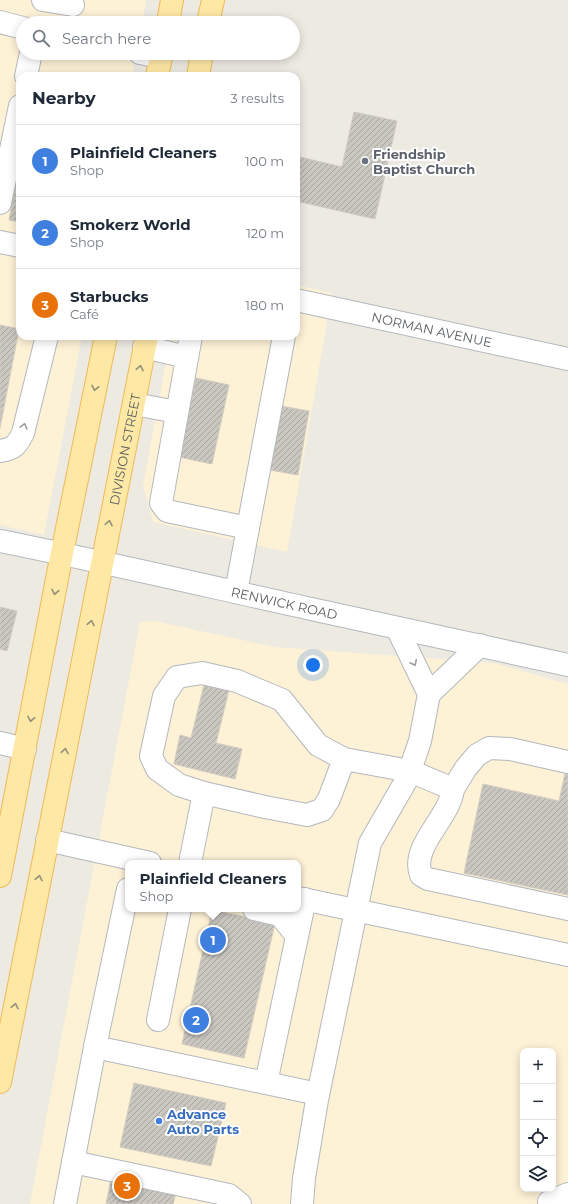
<!DOCTYPE html>
<html lang="en">
<head>
<meta charset="utf-8">
<style>
	body { margin:0; font-family:Montserrat,sans-serif; background:#f6f6f7; color:#1f2937 }
	.controls { position:absolute; right:12px; bottom:12px; display:grid; overflow:hidden; border-radius:8px; box-shadow:0 2px 10px #0003 }
	.controls button { width:36px; height:36px; display:grid; place-items:center; padding:0; border:0; border-bottom:1px solid #e0e1e3; background:#fff; color:#1f2937; font:20px sans-serif }
	.you { position:absolute; left:313px; top:665px; width:14px; height:14px; margin:-10px; border:3px solid #fff; border-radius:50%; background:#1a73e8; box-shadow:0 0 0 6px #1a73e833 }
	.badge { display:grid; place-items:center; width:26px; height:26px; border-radius:50%; background:#1a73e8; color:#fff; font-size:13px; font-weight:700 }
	.pin { position:absolute; translate:-50% -50%; border:2px solid #fff; box-shadow:0 1px 4px #0006 }
	.popup { position:absolute; left:125px; top:860px; width:176px; height:52px; box-sizing:border-box; display:grid; place-content:center; border-radius:8px; background:#fff; filter:drop-shadow(0 1px 3px #0005); font-size:13px; white-space:nowrap; color:#747a83 }
	.popup b { font-size:15px; color:#1f2937 }
	.popup::after { content:''; position:absolute; left:50%; top:100%; margin-left:-8px; border:8px solid transparent; border-top-color:#fff }
	.list { margin:0; padding:0; list-style:none }
	h2 { display:flex; justify-content:space-between; align-items:center; height:52px; margin:0; padding:0 16px; font-size:17px }
	h2 small { font-size:13px; font-weight:400; color:#747a83 }
	.list li { display:grid; grid-template-columns:26px 1fr auto; gap:12px; align-items:center; box-sizing:border-box; height:72px; padding:0 16px; border-top:1px solid #e0e1e3 }
	.list b { display:block; font-size:15px; white-space:nowrap }
	.list p { margin:0; font-size:13px; white-space:nowrap; color:#747a83 }
	.list em { font-size:13px; font-style:normal; color:#747a83 }
	.icon { flex:none; width:22px; height:22px; fill:none; stroke:currentColor; stroke-width:2; stroke-linecap:round; stroke-linejoin:round }
	.map { position:relative; flex:none; width:568px; height:1204px; overflow:hidden }
	.search { position:absolute; background:#fff; box-shadow:0 2px 10px #0003; left:16px; top:16px; width:284px; height:44px; display:flex; align-items:center; gap:10px; box-sizing:border-box; padding:0 14px; border-radius:22px; color:#747a83; font-size:15px }
	.panel { position:absolute; background:#fff; box-shadow:0 2px 10px #0003; left:16px; top:72px; width:284px; height:268px; border-radius:12px }
	.map>svg:first-child { display:block }
	.commercial { fill:#fdf1d6; fill-rule:evenodd }
	.building { fill:url(#building-hatch); stroke:#d2cbc0 }
	.lines { fill:none; stroke-linecap:round; stroke-linejoin:round }
	.minor-casing { stroke:#b4b8bc; stroke-width:24 }
	.major-casing { stroke:#f0b958; stroke-width:24 }
	.minor { stroke:#fff; stroke-width:22 }
	.major { stroke:#fee8a5; stroke-width:22 }
	.oneway { stroke:#938f7a }
	.oneway2 { stroke:#9c9fa1 }
	.worship-dot { fill:#6b7280; stroke:#fff; stroke-width:1.5 }
	.shop-dot { fill:#3f7fe0; stroke:#fff; stroke-width:1.5 }
	.labels { text-anchor:middle; stroke-width:4; stroke-linejoin:round; paint-order:stroke }
	.worship-label { font-size:13px; font-weight:bold; fill:#5b616d; stroke:#fff; text-anchor:start }
	.street-label { font-size:13px; fill:#5a5f63; stroke:#fff }
	.shop-label { font-size:13px; font-weight:bold; fill:#366cbe; stroke:#fff; text-anchor:start }
</style>
</head>
<body>
<div class="map">
<svg width="568" height="1204" viewBox="0 0 568 1204">
	<defs>
		<pattern id="building-hatch" width="6" height="6" patternUnits="userSpaceOnUse"><rect width="6" height="6" fill="#cac7c1"/><path d="M-1 1l2-2M0 6l6-6M5 7l2-2" fill="none" stroke="#a7a5a0"/></pattern>
	</defs>
	<rect width="100%" height="100%" fill="#edeae2"/>
	<path class="commercial" d="M0,0H146L142,23H23V53H136L132,76H20V336H82L44,535L0,525Z
		M296,285L332,293L287,552L153,522L143,485L171,336H296Z
		M155,621L275,647L494,663L568,684V1204H30L140,622ZM128,863H298V909H128ZM523,1051H553V1189H523Z"/>
	<path class="building" d="M354,112L397,121L375,219L296,201V156L342,167Z
		M20,163V222L9,220Z
		M0,325L19,329L0,428Z
		M196,378L229,385L212,464L179,457Z
		M275,405L309,411L298,475L264,469Z
		M0,607L17,611L7,651L0,649Z
		M204,685L229,690L216,743L242,749L235,779L174,764L180,735L191,738Z
		M568,760V895L464,873L483,784L559,801Z
		M212,910L275,923L244,1058L182,1044Z
		M134,1083L226,1103L211,1166L120,1147Z
		M111,1179L176,1193L173,1204H106Z"/>
	<g class="lines">
		<g class="minor-casing">
			<g id="minor">
				<path d="M43,0L73,5"/>
				<path d="M0,22L23,28"/>
				<path d="M140,53L161,57"/>
				<path d="M26,76L31,53"/>
				<path d="M0,203L20,106"/>
				<path d="M0,242L20,246"/>
				<path id="s1" d="M296,300L568,359"/>
				<path d="M191,336L161,503L167,511L248,528"/>
				<path d="M144,347L187,357"/>
				<path d="M134,404L177,412"/>
				<path d="M0,451C14,449 17,445 23,433L47,336"/>
				<path id="s2" d="M0,541C106,562 211,587 316,610C400,629 484,646 568,665"/>
				<path d="M236,592L284,336"/>
				<path d="M397,628L429,694L480,645"/>
				<path d="M0,743L25,749"/>
				<path d="M453,789L466,768L477,755L489,748L510,749L568,762"/>
				<path d="M204,793L265,807L307,815L322,810L329,799L344,759"/>
				<path d="M47,840L150,863"/>
				<path d="M190,863L204,793L179,785L157,769L151,756L164,696L177,677L202,673L237,681L282,700L318,745L344,759L410,771L453,789C450,818 410,846 421,875L428,879L568,909"/>
				<path d="M128,889L95,1047L318,1094"/>
				<path d="M298,898L568,955"/>
				<path d="M254,909L280,915L297,936"/>
				<path d="M158,1020L180,909"/>
				<path d="M266,1083L305,899"/>
				<path d="M73,1162L229,1195L240,1204"/>
				<path d="M65,1204L95,1047"/>
				<path d="M302,1204L304,1178L317,1100L370,843L407,779L420,741L429,694"/>
				<path d="M549,1204V1202L568,1194"/>
			</g>
		</g>
		<g class="major-casing">
			<g id="major">
				<path d="M168,23L172,0"/>
				<path d="M208,23L213,0"/>
				<path d="M157,76L162,53"/>
				<path d="M198,76L202,53"/>
				<path d="M0,876L62,553L106,336"/>
				<path id="s3" d="M0,1082L147,336"/>
			</g>
		</g>
		<use href="#minor" class="minor"/>
		<use href="#major" class="major"/>
	</g>
	<defs><path id="oneway-chevron" d="M-2-3.5L2.5 0L-2 3.5" fill="none" stroke-width="1.6" stroke-linecap="round" stroke-linejoin="round"/></defs>
	<g class="oneway">
		<use href="#oneway-chevron" transform="translate(140 368) rotate(-79)"/>
		<use href="#oneway-chevron" transform="translate(95 388) rotate(101)"/>
		<use href="#oneway-chevron" transform="translate(109 523) rotate(-79)"/>
		<use href="#oneway-chevron" transform="translate(55 592) rotate(101)"/>
		<use href="#oneway-chevron" transform="translate(91 623) rotate(-79)"/>
		<use href="#oneway-chevron" transform="translate(31 719) rotate(101)"/>
		<use href="#oneway-chevron" transform="translate(65 751) rotate(-79)"/>
		<use href="#oneway-chevron" transform="translate(39 878) rotate(-79)"/>
		<use href="#oneway-chevron" transform="translate(15 1006) rotate(-79)"/>
	</g>
	<g class="oneway2">
		<use href="#oneway-chevron" transform="translate(24 426) rotate(-75)"/>
		<use href="#oneway-chevron" transform="translate(414 663) rotate(64)"/>
	</g>
	<circle class="worship-dot" cx="365" cy="161" r="4"/>
	<circle class="shop-dot" cx="159" cy="1121" r="4"/>
	<g class="labels">
		<g class="worship-label">
			<text x="373" y="159">Friendship<tspan x="373" dy="15">Baptist Church</tspan></text>
		</g>
		<g class="street-label">
			<text dy="5" stroke="none"><textPath href="#s1" startOffset="139">NORMAN AVENUE</textPath></text>
			<text dy="5" stroke="none"><textPath href="#s3" startOffset="645">DIVISION STREET</textPath></text>
			<text dy="5" stroke="none"><textPath href="#s2" startOffset="291">RENWICK ROAD</textPath></text>
		</g>
		<g class="shop-label">
			<text x="167" y="1119">Advance<tspan x="167" dy="15">Auto Parts</tspan></text>
		</g>
	</g>
</svg>
<div class="controls">
<button>+</button>
<button>−</button>
<button><svg class="icon" aria-label="locate" viewBox="0 0 24 24"><circle cx="12" cy="12" r="6"/><path d="M12 2v4M12 18v4M2 12h4M18 12h4"/></svg></button>
<button><svg class="icon" aria-label="layers" viewBox="0 0 24 24"><path d="M12 4l9 5-9 5-9-5zM3 14l9 5 9-5"/></svg></button>
</div>
<div class="you"></div>
<div class="pin badge" style="left:213px;top:940px;background:#3f7fe0">1</div>
<div class="popup"><b>Plainfield Cleaners</b>Shop</div>
<div class="pin badge" style="left:196px;top:1020px;background:#3f7fe0">2</div>
<div class="pin badge" style="left:127px;top:1186px;background:#e8710a">3</div>
<div class="search"><svg class="icon" aria-label="search" viewBox="0 0 24 24"><circle cx="10" cy="10" r="6"/><path d="M15 15l6 6"/></svg>Search here</div>
<section class="panel">
<h2>Nearby<small>3 results</small></h2>
<ul class="list">
<li><span class="badge" style="background:#3f7fe0">1</span><div><b>Plainfield Cleaners</b><p>Shop</p></div><em>100 m</em></li>
<li><span class="badge" style="background:#3f7fe0">2</span><div><b>Smokerz World</b><p>Shop</p></div><em>120 m</em></li>
<li><span class="badge" style="background:#e8710a">3</span><div><b>Starbucks</b><p>Café</p></div><em>180 m</em></li>
</ul>
</section>
</div>
</body>
</html>
